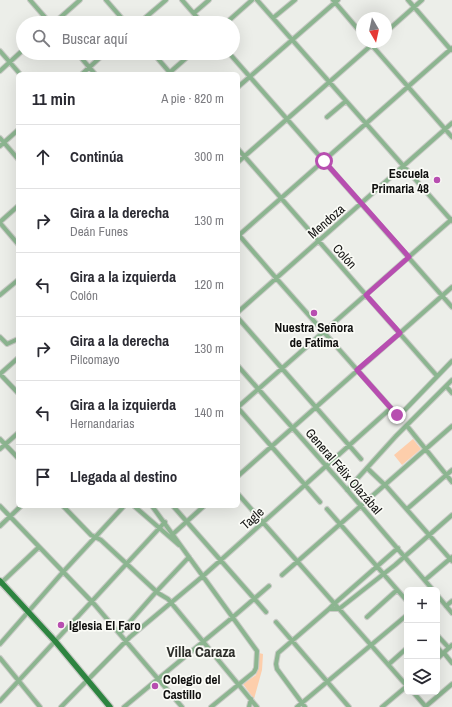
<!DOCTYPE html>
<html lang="es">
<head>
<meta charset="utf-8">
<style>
	body { margin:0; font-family:"Archivo Narrow",sans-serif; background:#f2f2f3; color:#2b2b33 }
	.controls { position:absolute; right:12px; bottom:12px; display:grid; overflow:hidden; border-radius:6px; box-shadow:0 4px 16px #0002 }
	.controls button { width:36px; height:36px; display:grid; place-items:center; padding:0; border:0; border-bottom:1px solid #e1e1e2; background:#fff; color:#2b2b33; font:20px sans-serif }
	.compass { position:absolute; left:356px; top:12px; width:36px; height:36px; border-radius:50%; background:#fff; box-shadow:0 4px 16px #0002; rotate:171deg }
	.stop { position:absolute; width:12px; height:12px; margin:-9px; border:3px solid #b74eb0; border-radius:50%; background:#fff }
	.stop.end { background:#b74eb0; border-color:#fff; box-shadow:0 1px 4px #0008 }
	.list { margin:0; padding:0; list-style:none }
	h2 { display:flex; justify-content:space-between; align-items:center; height:52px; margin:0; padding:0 16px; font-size:17px }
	h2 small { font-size:13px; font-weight:400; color:#7c7c81 }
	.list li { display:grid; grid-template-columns:26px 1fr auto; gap:12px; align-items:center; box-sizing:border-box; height:64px; padding:0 16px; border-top:1px solid #e1e1e2 }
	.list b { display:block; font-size:15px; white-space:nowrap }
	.list p { margin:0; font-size:13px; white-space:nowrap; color:#7c7c81 }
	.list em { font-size:13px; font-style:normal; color:#7c7c81 }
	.icon { flex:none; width:22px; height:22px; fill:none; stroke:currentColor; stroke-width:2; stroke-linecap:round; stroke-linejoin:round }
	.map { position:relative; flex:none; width:452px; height:707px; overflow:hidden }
	.search { position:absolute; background:#fff; box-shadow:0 4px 16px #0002; left:16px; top:16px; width:224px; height:44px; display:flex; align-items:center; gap:10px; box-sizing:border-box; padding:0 14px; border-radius:22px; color:#7c7c81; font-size:15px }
	.panel { position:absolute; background:#fff; box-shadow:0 4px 16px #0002; left:16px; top:72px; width:224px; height:436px; border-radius:6px }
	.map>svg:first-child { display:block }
	.green { fill:#fdceab }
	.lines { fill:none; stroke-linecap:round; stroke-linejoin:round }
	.minor-casing { stroke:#c9cac6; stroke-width:6 }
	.major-casing { stroke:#c9cac6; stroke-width:8 }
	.minor { stroke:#8cb590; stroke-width:4 }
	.major { stroke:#2d8440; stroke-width:5.5 }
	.route { stroke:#b74eb0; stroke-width:5 }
	.poi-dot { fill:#b74eb0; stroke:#fafbf6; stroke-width:1.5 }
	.labels { text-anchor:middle; stroke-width:3.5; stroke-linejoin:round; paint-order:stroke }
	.poi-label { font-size:13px; font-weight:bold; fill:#10100f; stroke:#fafbf6; text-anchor:start }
	.street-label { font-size:13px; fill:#10100f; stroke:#fafbf6 }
	.quarter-label { font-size:15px; font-weight:bold; fill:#2d2e2a; stroke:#fafbf6 }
</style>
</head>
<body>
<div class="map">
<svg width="452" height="707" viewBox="0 0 452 707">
	<rect width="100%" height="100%" fill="#eceee9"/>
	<path class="green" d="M413,439L421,449L402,465L394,455Z
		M259,653L263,654L262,670L254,699L243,684L256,675Z"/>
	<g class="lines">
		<g class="minor-casing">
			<path id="minor" d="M30,0L50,23
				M106,0L126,23
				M182,0L202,23
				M257,0L452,221
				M333,0L362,34
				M408,0L451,50
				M194,13L209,0
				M273,18L295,0
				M54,23L80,0
				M139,23L166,0
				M226,23L252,0
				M386,32L422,0
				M369,42L452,137
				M0,51L20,74
				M77,53L95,74
				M153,53L171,74
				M229,53L452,307
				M0,71L23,50
				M82,74L105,53
				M168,74L192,53
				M238,87L338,0
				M327,117L346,101
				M0,138L18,159
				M0,146L18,130
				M238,149L437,376
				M238,162L375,42
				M0,222L18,206
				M0,223L18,244
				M238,234L276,278L397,415H400L452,361
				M238,236L452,48
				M0,295L18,280
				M238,312L452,123
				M238,318L361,459
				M0,337L7,344L18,339
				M238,366L343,485L433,590
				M0,374L18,393
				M0,374L18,358
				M446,386L452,393
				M238,407L452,219
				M238,408L320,502
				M407,426L452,482
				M0,439L18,458
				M0,449L18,433
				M367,468L387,487L452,561
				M238,476L452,287
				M347,490L396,436L452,380
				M238,494L407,686
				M0,506L95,605L182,707
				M63,506L91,535L101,540L158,593L168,599L257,707
				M134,506L179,545
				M152,506L257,651L256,668L254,672L211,707
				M173,506L266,612
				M327,509L407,601
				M407,509L452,470
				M0,526L21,506
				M173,534L204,506
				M282,575L452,426
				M425,580L452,557
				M0,584L39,547
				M437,595L452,613
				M446,606L452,601
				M329,609H339L395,565L452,515
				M367,617L397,590
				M276,622L349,707
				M120,633L156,592L189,557
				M437,635L449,648
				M0,644L63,572L124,506
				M437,647L443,654
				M444,653L452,663
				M0,658L40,707
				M437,659L452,645
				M389,664L407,648
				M413,692L426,707
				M0,701L165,522
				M61,707L130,637L203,576L391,408
				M124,707L233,617L269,586
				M249,707L251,699
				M297,707L407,615
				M305,707L277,669L276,664L278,653L329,609L334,604L398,548
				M382,707L407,686
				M425,707L452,684"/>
		</g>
		<g class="major-casing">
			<path id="major" d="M0,581L55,641L110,707"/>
		</g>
		<use href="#minor" class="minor"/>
		<use href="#major" class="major"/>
	</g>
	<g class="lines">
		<path class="route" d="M324,161L409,257L366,295L400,333L357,370L397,415"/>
	</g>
	<g class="poi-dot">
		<circle cx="437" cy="180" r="4"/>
		<circle cx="314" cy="313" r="4"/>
		<circle cx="61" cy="625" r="4"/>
		<circle cx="155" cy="686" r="4"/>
	</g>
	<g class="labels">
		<g class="poi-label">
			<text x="429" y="178" text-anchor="end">Escuela<tspan x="429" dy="15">Primaria 48</tspan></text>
			<text x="314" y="332" text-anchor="middle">Nuestra Señora<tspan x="314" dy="15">de Fatima</tspan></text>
			<text x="69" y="630">Iglesia El Faro</text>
			<text x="163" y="684">Colegio del<tspan x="163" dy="15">Castillo</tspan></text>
		</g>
		<g class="street-label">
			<text transform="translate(326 221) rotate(-41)" y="5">Mendoza</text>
			<text transform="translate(345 256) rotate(48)" y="5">Colón</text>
			<text transform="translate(344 471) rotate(49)" y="5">General Félix Olazábal</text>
			<text transform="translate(252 518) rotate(-42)" y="5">Tagle</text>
		</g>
		<g class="quarter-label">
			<text x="201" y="657">Villa Caraza</text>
		</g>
	</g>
</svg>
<div class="controls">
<button>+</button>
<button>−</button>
<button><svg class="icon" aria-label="layers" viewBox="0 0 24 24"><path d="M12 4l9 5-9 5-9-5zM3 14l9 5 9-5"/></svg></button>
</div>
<svg class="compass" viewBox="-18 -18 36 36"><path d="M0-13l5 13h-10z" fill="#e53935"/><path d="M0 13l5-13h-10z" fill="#7c7c81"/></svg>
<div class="stop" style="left:324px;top:161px"></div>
<div class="stop end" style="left:397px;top:415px"></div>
<div class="search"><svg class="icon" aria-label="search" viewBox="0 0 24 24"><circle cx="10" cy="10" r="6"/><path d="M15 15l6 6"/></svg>Buscar aquí</div>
<section class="panel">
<h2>11 min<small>A pie · 820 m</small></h2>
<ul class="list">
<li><svg class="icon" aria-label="ahead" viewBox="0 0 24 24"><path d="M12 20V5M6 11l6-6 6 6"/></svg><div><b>Continúa</b></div><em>300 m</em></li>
<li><svg class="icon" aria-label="right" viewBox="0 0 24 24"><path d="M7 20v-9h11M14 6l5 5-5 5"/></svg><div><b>Gira a la derecha</b><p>Deán Funes</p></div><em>130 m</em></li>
<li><svg class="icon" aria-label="left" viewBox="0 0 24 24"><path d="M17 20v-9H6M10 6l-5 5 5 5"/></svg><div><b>Gira a la izquierda</b><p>Colón</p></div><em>120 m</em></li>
<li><svg class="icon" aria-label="right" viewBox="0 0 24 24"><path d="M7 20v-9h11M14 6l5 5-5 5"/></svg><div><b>Gira a la derecha</b><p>Pilcomayo</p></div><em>130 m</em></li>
<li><svg class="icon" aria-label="left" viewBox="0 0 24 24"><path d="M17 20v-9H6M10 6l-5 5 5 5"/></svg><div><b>Gira a la izquierda</b><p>Hernandarias</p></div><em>140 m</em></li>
<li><svg class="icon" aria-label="arrive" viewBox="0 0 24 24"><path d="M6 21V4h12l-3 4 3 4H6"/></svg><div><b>Llegada al destino</b></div></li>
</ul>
</section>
</div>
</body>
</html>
